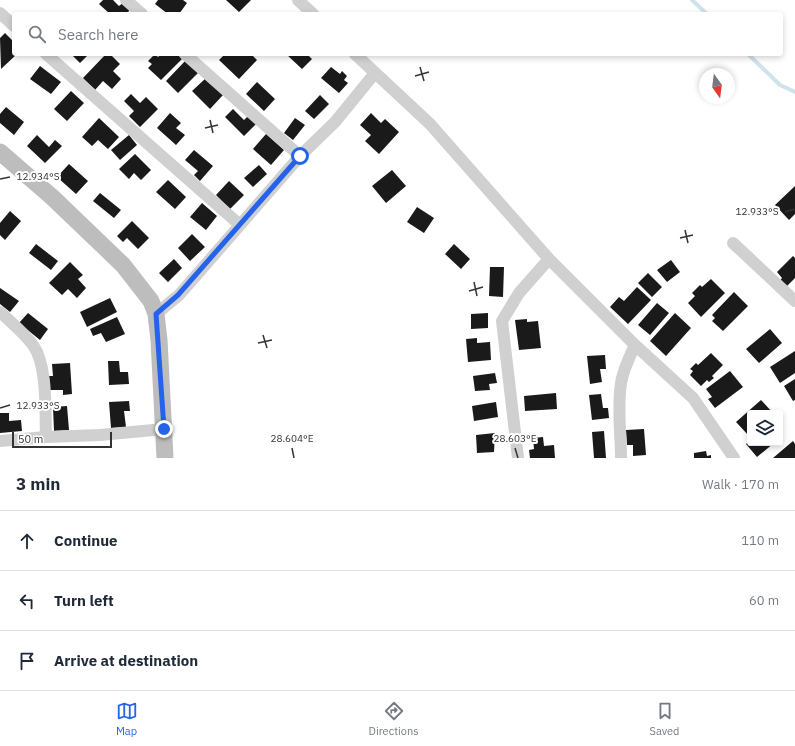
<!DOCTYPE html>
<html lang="en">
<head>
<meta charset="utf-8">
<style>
	body { margin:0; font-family:"IBM Plex Sans",sans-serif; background:#f2f2f3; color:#1f2937 }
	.controls { position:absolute; right:12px; bottom:12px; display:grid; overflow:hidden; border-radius:4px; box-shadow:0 2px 6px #0003 }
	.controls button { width:36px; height:36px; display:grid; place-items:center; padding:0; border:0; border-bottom:1px solid #e0e1e3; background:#fff; color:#1f2937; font:20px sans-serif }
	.compass { position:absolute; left:699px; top:68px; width:36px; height:36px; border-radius:50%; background:#fff; box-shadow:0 2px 6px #0003; rotate:166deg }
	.scale { position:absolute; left:12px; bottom:10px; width:100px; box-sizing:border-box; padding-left:4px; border:2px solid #333; border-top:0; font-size:11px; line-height:14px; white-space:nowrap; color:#333; -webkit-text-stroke:3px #fff; paint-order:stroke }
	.stop { position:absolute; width:12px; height:12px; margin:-9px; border:3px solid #2563eb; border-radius:50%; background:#fff }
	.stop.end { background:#2563eb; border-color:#fff; box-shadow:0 1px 4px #0008 }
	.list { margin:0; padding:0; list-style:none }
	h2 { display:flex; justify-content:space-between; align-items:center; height:52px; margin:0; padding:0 16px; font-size:17px }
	h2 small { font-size:13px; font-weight:400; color:#747a83 }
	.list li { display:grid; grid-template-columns:26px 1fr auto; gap:12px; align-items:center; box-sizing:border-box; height:60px; padding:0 16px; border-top:1px solid #e0e1e3 }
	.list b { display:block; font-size:15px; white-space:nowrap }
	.list em { font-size:13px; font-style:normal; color:#747a83 }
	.icon { flex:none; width:22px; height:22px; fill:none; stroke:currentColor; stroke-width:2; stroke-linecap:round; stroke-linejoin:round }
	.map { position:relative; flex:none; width:795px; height:458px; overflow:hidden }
	.search { position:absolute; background:#fff; box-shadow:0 2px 6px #0003; left:12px; right:12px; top:12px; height:44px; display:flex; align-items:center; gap:10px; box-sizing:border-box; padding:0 14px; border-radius:4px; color:#747a83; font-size:15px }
	.sheet { height:232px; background:#fff }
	nav { display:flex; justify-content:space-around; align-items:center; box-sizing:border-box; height:56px; border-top:1px solid #e0e1e3; background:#fff; font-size:11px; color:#747a83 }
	nav a { display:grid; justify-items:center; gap:2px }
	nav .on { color:#2563eb }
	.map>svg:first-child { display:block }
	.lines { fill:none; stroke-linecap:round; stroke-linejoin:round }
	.stream { stroke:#cfe2ee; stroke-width:4 }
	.building { fill:#1a1a1a }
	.minor { stroke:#d0d0d0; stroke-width:12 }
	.secondary { stroke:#bdbdbd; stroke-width:17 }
	.route { stroke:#2563eb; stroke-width:5 }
	.ticks { fill:none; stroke:#333; stroke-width:1.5 }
	.ticks-label { font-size:10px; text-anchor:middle; fill:#333; stroke:#fff; stroke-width:4; stroke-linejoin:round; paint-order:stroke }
</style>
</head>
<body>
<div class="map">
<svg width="795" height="458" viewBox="0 0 795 458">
	<rect width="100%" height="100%" fill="#fff"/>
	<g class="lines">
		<path class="stream" d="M692,0L707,14
			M748,54L780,85L795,92"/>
	</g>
	<path class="building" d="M103,0H113L119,6L124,2L131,9L126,14H110L99,4Z
		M158,0H183L187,3L179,14H168L155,4Z
		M226,0H251L239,12Z
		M5,33L14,42V54H17L1,69L0,38Z
		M71,54H88V55L80,63Z
		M106,54H110L120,64L113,71L121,79L112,89L103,81L95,90L83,78Z
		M155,54L158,57L161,54H177L182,59L161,80L148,68L152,64L148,61Z
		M225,54L232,56L233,54H251L257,60L239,79L219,60Z
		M286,54H307L312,59L302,69Z
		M186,60L198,73L178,93L166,81Z
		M40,66L61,82L51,94L30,79Z
		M331,67L340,74L342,71L347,76L344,80L348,83L339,93L321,78Z
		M206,78L223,95L210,109L192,91Z
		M257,82L275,99L264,111L246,94Z
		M71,91L84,103L67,121L54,109Z
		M131,94L140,103L146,97L158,109L140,127L129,116L134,111L124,101Z
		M320,95L329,104L314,119L305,111Z
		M6,107L24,122L14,135L0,123V114Z
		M233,109L244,120L249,115L257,123L244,136L225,117Z
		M170,113L181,123L176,128L185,135L176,145L157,128Z
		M371,113L381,123L385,119L399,132L379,154L365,141L371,135L360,125Z
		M99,118L119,137L108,149L98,140L92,146L82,137Z
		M295,118L305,125L293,140L284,133Z
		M266,134L284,150L271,165L253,149Z
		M37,135L49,147L55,140L62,146L45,163L27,146Z
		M129,135L137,145L120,160L111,150Z
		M194,150L213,166L200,181L194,175L198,171L185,160Z
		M135,154L151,170L141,180L134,173L129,179L119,169Z
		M69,164L88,181L76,194L57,177Z
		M259,165L267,174L253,187L244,178Z
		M392,170L406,186L386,203L372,186Z
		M168,180L186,197L175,209L156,192Z
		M229,181L244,195L230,209L216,195Z
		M795,186V214L789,220L775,205Z
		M100,193L121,210L114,218L93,201Z
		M202,203L217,216L206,230L190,217Z
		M417,207L434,218L424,233L407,222Z
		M10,211L21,221L5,240L0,235V223Z
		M132,221L149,238L138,249L127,238L123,242L117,236Z
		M192,234L205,247L190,261L178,248Z
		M36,244L58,261L51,270L29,253Z
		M454,244L470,259L461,269L445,254Z
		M793,256L795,258V278L784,289L778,283L782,278L777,272Z
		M174,259L182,268L168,282L159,273Z
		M671,260L680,272L667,282L657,270Z
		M70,262L83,275L78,279L86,288L77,298L68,289L62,295L49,283Z
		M490,267H504L503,297L489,296Z
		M648,273L662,287L652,297L638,283Z
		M711,279L725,293L701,317L688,303L695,296L692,293L700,285L702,287Z
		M637,287L651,300L628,324L610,307L619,297L624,301Z
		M0,288L19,301L10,312L0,304Z
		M734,292L748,306L723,331L712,321L715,318L712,315Z
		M110,298L117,312L87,327L80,312Z
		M657,303L669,313L650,335L638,325Z
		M28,313L48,329L40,340L19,323Z
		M488,313V328L471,329V314Z
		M675,313L691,328L666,356L650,341Z
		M117,317L125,334L106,342L101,333L93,336L90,329Z
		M527,319V322L538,321L541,348L519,350L515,320Z
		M770,329L782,343L759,363L746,349Z
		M477,338V343L490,342L491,360L468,362L466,339Z
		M795,351V373L780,383L770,367Z
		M711,353L723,365L712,376L714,378L709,382L707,380L701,386L690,375L693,371L690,369L696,363L698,365Z
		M605,355L606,369H600L602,382L590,384L587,356Z
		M108,361H119L120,372H128L129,384L109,385Z
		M70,363L72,394L63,395V390H49L48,376H53L52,364Z
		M730,371L743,387L715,408L708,399L712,397L706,389Z
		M495,373L497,383L489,384L490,390L475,391L473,376Z
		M795,379V400L793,401L784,386Z
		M556,393L557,409L525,411L524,396Z
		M601,394L603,408H608L609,418L592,420L589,395Z
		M761,400L773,413H750L749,436L736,422Z
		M129,401L130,411H124L126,427L111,428L109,402Z
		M496,402L498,417L474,421L472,406Z
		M67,406L69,430L54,431L53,407Z
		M0,413H9V421L21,420L22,431L0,433Z
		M644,429L646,455L633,456V445H627L626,430Z
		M604,431L606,458H594L592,432Z
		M495,433L494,452L477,453L476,435Z
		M543,437L544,446L554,445L555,458H530L529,450L534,449L533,438Z
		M750,441V443H774L757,457L746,444Z
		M793,441L795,444V458H773Z
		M706,451L707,456L711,455V458H694V453Z"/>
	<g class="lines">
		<path class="minor" d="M126,0L142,14
			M298,0L313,14
			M0,13L14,26
			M46,54L240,225
			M185,54L300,156
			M355,54L430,124L549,259L635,345L693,398L734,458
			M733,243L795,301
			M0,312C11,322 24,333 33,345C48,366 45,412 46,437
			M156,314L179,295L200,271L300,156L335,122L375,73
			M0,441L46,437L100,435L164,429
			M518,458L502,321L519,293L549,259
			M621,458C621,434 617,408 621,383C623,370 629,358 635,345"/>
		<path class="secondary" d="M0,152L52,197L123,265L151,301L156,314L159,340L165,458"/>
	</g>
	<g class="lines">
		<path class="route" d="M164,429L156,314L178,295L300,156"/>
	</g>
	<path class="ticks" d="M420,67L424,81M415,76L429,72M210,120L213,133M205,128L218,125M0,179L10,177M785,212L795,209M685,230L688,243M680,238L693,235M474,282L477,296M469,291L483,287M263,335L267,348M258,343L272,340M0,408L10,405M292,448L294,458M515,448L518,458"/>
	<g class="ticks-label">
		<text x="38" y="180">12.934°S</text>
		<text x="757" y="215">12.933°S</text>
		<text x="38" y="409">12.933°S</text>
		<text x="292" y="442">28.604°E</text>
		<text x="515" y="442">28.603°E</text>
	</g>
</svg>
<div class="controls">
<button><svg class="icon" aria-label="layers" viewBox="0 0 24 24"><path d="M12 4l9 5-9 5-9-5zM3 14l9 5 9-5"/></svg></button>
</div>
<svg class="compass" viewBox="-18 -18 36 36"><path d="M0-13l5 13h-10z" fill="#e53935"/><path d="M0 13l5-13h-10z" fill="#747a83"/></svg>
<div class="scale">50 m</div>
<div class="stop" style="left:300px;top:156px"></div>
<div class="stop end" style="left:164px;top:429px"></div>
<div class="search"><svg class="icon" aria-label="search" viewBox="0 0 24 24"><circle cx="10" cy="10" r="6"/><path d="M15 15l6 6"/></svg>Search here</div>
</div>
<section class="sheet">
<h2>3 min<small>Walk · 170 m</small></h2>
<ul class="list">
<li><svg class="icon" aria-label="ahead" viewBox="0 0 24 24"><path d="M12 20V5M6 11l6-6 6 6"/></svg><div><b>Continue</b></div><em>110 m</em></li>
<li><svg class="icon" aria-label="left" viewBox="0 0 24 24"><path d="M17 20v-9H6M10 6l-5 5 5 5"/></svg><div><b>Turn left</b></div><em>60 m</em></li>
<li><svg class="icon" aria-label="arrive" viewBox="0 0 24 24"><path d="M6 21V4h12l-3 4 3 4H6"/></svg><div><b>Arrive at destination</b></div></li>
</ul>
</section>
<nav>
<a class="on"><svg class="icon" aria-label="map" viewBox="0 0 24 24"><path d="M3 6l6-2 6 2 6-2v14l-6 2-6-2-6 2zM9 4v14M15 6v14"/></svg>Map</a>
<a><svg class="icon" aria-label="directions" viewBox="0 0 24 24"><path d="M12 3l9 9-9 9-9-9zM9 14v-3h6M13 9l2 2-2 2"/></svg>Directions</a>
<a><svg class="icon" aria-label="saved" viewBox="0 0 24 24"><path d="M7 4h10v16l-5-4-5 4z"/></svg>Saved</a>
</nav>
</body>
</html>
